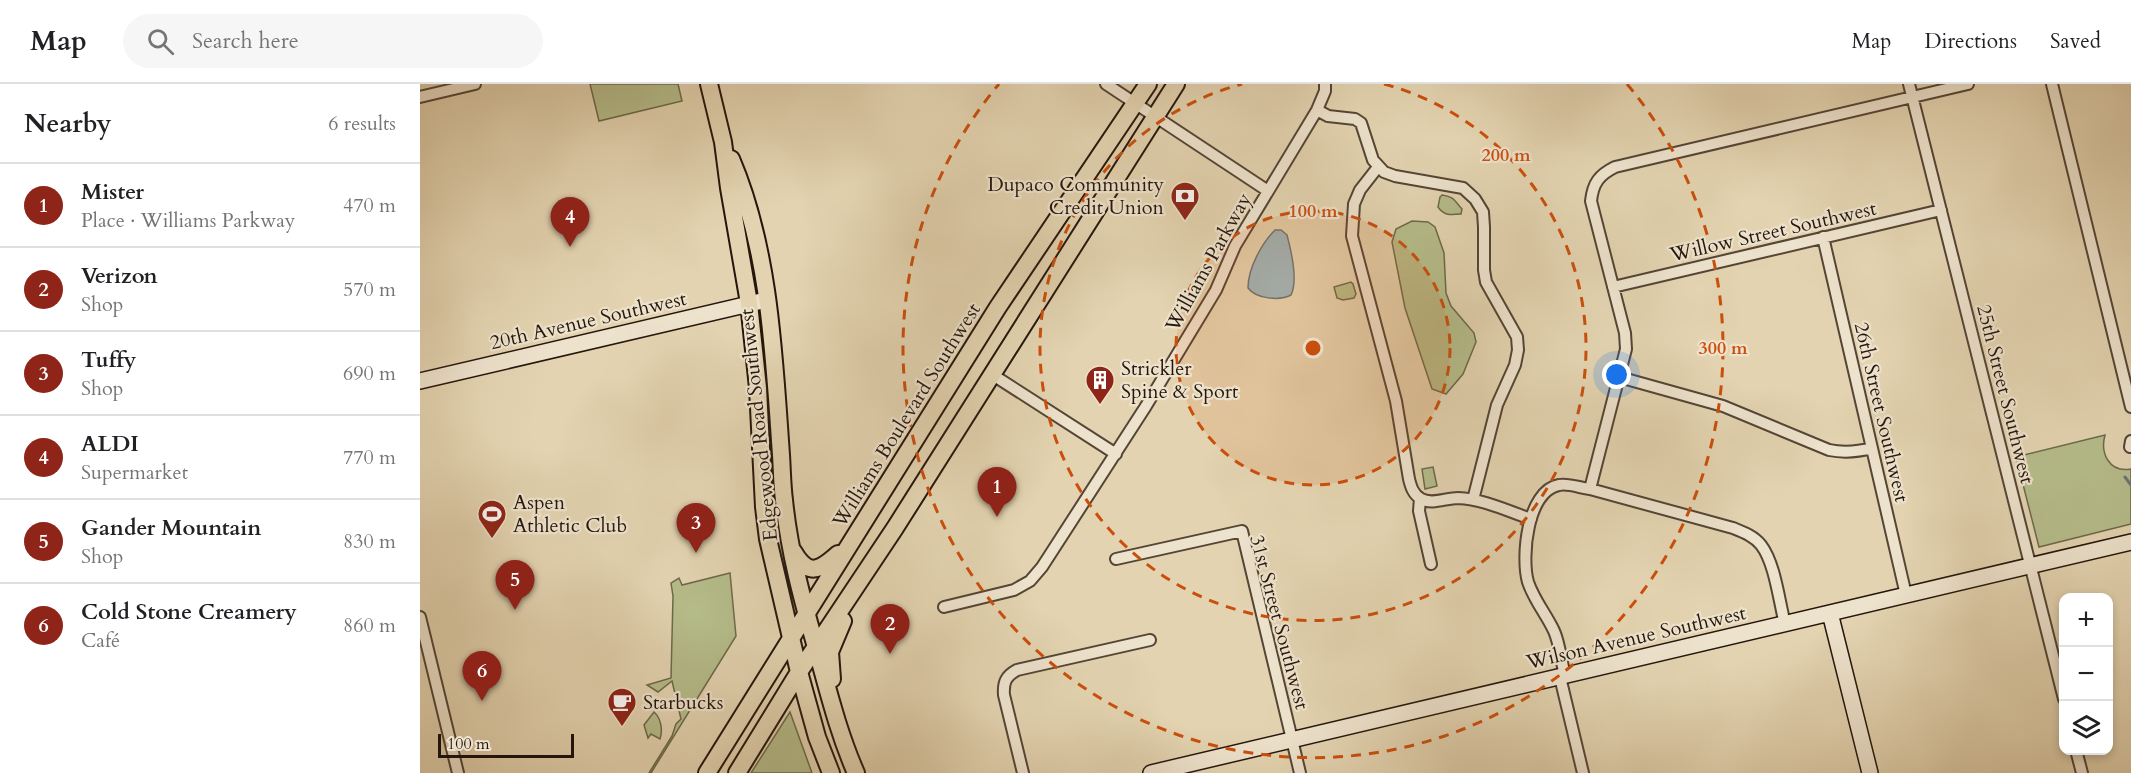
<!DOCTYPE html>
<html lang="en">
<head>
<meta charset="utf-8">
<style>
	body { margin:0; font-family:Cardo,serif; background:#f6f6f6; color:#202124 }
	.controls { position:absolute; right:18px; bottom:18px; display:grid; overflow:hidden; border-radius:12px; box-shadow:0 3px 9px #0003 }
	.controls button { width:54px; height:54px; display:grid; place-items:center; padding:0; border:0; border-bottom:2px solid #e0e0e0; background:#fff; color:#202124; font:30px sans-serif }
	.scale { position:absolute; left:18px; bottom:15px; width:136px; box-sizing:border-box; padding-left:6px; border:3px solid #25160d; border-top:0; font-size:16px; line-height:21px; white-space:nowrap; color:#25160d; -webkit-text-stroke:4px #ede2cc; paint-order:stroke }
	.you { position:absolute; left:1197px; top:291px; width:21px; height:21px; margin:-15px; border:4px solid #fff; border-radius:50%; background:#1a73e8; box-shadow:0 0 0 9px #1a73e833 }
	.badge { display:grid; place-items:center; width:39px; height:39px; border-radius:50%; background:#8f2418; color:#fff; font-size:20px; font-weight:700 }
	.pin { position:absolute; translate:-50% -50px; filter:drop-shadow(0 2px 3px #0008) }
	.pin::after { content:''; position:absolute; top:32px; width:21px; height:18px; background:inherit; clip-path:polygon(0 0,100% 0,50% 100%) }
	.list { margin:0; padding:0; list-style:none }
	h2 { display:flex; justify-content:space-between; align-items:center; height:78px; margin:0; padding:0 24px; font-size:26px }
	h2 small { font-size:20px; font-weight:400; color:#757577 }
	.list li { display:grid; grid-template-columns:39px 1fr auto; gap:18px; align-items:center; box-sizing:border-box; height:84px; padding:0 24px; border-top:2px solid #e0e0e0 }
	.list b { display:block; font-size:22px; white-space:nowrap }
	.list p { margin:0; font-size:20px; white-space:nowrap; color:#757577 }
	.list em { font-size:20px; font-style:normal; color:#757577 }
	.icon { flex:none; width:33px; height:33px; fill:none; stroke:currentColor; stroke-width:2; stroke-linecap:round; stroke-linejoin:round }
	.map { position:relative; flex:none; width:1711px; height:689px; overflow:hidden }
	header { display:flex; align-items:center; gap:36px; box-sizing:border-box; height:84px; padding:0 30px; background:#fff; border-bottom:2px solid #e0e0e0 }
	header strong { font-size:28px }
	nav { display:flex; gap:33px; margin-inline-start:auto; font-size:21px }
	.search { width:420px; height:54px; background:#f6f6f6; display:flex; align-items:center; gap:15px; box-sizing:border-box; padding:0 21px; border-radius:33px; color:#757577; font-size:22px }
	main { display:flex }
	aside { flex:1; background:#fff }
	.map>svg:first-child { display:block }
	.green { fill:#b5bc8a; stroke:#6d694c; stroke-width:1.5 }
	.water { fill:#9cb4b8; stroke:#6c7574; stroke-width:1.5 }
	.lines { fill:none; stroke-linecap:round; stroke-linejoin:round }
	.stream { stroke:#6c7574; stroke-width:3 }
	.street-casing { stroke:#544536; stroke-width:14 }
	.secondary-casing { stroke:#25160d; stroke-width:18 }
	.primary-casing { stroke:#25160d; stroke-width:20 }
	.street { stroke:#ede2cc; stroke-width:10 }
	.secondary { stroke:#ede2cc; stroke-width:15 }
	.primary { stroke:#e3d3b0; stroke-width:16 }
	.ring { fill:none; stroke:#cb4f0c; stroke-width:3; stroke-dasharray:10 8 }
	.labels { text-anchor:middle; stroke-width:4.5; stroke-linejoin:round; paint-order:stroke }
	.poi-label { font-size:20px; fill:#25160d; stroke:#ede2cc; text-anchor:start }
	.street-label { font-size:20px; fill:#25160d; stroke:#ede2cc }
	.centre { fill:#cb4f0c; stroke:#ede2cc; stroke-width:3 }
	.ring-label { font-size:18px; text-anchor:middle; font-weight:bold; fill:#cb4f0c; stroke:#ede2cc; stroke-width:4.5; stroke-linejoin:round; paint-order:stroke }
</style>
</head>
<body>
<header>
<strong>Map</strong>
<div class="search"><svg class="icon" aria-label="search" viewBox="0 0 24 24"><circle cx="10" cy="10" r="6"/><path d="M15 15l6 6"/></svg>Search here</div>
<nav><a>Map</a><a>Directions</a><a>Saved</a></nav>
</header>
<main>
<aside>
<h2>Nearby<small>6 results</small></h2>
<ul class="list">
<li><span class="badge">1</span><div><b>Mister</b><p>Place · Williams Parkway</p></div><em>470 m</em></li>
<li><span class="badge">2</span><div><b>Verizon</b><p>Shop</p></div><em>570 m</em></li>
<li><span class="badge">3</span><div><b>Tuffy</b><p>Shop</p></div><em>690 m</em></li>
<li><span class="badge">4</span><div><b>ALDI</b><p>Supermarket</p></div><em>770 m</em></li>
<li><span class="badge">5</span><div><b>Gander Mountain</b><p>Shop</p></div><em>830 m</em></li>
<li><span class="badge">6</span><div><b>Cold Stone Creamery</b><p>Café</p></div><em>860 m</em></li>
</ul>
</aside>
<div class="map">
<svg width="1711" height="689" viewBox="0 0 1711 689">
	<rect width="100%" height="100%" fill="#e3d3b0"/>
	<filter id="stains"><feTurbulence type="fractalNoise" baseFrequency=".00333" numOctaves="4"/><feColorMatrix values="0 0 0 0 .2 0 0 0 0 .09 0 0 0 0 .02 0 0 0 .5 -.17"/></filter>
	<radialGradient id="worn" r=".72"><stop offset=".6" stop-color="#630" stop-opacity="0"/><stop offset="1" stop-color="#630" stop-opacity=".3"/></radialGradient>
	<path class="green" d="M170,0H258L262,17L179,37Z
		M1022,111C1033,112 1035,117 1042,125L1041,130C1031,131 1024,132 1018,123L1020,113Z
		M992,137L1008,138L1015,143L1024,169L1026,209L1031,222L1054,249L1056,258L1043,290L1026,310L1012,305L985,224L972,158L976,145Z
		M931,198L933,200L936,210L934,214L923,216L917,214L914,203Z
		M1685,351C1680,369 1689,389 1711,385V440L1619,463L1596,373Z
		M1013,383L1017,402L1005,405L1002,385Z
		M310,489L316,552L231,689H229L252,652L256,640L261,635L252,597L238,608L227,601L251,594L253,512L251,499L259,494L262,501Z
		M234,628C241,634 243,646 240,655L231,650L228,654L224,641Z
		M370,628L392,689H331Z"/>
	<path class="water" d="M855,146H861L867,151C871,166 878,197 871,211C860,217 836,215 828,204C828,184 842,159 855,146Z"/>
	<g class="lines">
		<path class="stream" d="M1705,393L1711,401"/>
		<g class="street-casing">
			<path id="street" d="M686,0L848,107
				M1489,0L1644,615
				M1632,0L1711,323
				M0,13L55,0
				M897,26L908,32L935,35L941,39L953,76L964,88L975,92L1043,104L1055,115L1063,128L1064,143V186L1066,198L1097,253L1098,266L1095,281L1077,321L1053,416
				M958,83L940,106L934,120L932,152L976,317L989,395C991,403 993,410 1001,415C1012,421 1026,414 1038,414C1063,415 1088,427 1111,435
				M1403,153L1486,511
				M1193,203L1521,126
				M573,291L696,370
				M1199,293L1303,322L1409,366C1424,369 1437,368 1452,364
				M1710,363L1711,357
				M1170,405L1313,444C1323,448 1334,452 1341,461C1355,479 1359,517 1365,540
				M1000,414L999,427L1011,480
				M696,475L822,447L880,689
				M524,523L594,506L610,497L622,483L726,322L796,206L815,162L897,26L905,7V0
				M0,533L38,689
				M1145,591C1141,578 1140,560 1134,547C1126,530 1114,516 1108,498C1101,473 1107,407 1139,401C1148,399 1161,404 1170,405L1206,265L1205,249L1171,117C1173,99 1179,91 1195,83L1548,0
				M1140,593L1163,689
				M1656,666L1662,689
				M603,689L584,611C583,598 586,592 597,586L730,556"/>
		</g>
		<g class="secondary-casing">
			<path id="secondary" d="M0,297L346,216
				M1410,529L1450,689
				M731,689L1711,458"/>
		</g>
		<g class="primary-casing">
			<path id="primary" d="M289,0L303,58L309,104L329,219L338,304L344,423L348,455L379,588L397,653L411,689
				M311,75C350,166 354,273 361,371C362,386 362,401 364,416C369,466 382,515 396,563C408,606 418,648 436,689
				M373,467C388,493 399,487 418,470
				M412,595L410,568L423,537
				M287,689L578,223L728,0
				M317,689L379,588L475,444L756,0"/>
		</g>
		<use href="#street" class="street"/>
		<use href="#secondary" class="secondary"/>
		<use href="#primary" class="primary"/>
	</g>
	<circle cx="893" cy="264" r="137" fill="#cb4f0c" fill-opacity=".12"/>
	<g class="ring">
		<circle cx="893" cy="264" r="137"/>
		<path d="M964 0A273 273 0 1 1 822 0"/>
		<path d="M1207 0A410 410 0 1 1 579 0"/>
	</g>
	<defs>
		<g id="bank-pin" transform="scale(1.5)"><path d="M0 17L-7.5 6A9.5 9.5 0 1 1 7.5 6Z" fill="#8f2418" stroke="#ede2cc"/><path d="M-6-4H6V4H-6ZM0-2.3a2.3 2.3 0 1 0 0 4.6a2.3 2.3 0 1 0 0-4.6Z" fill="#fff"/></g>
		<g id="building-pin" transform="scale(1.5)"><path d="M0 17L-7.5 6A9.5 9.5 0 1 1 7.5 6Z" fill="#8f2418" stroke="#ede2cc"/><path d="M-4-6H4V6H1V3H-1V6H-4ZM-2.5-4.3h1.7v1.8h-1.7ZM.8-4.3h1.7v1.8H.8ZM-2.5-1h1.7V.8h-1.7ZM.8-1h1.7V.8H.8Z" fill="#fff"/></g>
		<g id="stadium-pin" transform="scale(1.5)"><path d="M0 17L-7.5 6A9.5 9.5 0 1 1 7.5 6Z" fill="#8f2418" stroke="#ede2cc"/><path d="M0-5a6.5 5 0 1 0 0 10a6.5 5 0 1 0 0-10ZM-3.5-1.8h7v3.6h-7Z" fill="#fff"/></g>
		<g id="cafe-pin" transform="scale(1.5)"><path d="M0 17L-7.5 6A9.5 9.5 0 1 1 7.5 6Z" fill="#8f2418" stroke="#ede2cc"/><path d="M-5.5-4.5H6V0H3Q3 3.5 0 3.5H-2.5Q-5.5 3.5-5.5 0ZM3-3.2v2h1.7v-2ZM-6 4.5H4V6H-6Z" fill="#fff"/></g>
	</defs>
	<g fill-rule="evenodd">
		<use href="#bank-pin" x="765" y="112"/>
		<use href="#building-pin" x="680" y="296"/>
		<use href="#stadium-pin" x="72" y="430"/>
		<use href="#cafe-pin" x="202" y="618"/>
	</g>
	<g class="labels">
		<g class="poi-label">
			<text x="744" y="107" text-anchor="end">Dupaco Community<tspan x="744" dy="23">Credit Union</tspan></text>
			<text x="701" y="291">Strickler<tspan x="701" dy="23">Spine &amp; Sport</tspan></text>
			<text x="93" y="425">Aspen<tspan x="93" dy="23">Athletic Club</tspan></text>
			<text x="223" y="625">Starbucks</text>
		</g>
		<g class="street-label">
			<text transform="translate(1353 147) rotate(-13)" y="7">Willow Street Southwest</text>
			<text transform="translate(788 178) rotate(-61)" y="7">Williams Parkway</text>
			<text transform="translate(168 236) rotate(-13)" y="7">20th Avenue Southwest</text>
			<text transform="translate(1586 310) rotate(76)" y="7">25th Street Southwest</text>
			<text transform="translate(1462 328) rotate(77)" y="7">26th Street Southwest</text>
			<text transform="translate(486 331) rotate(-58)" y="7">Williams Boulevard Southwest</text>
			<text transform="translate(338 341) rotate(-96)" y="7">Edgewood Road Southwest</text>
			<text transform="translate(860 538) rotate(75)" y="7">31st Street Southwest</text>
			<text transform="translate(1216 553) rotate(-13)" y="7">Wilson Avenue Southwest</text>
		</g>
	</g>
	<circle cx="893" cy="264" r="9" class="centre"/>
	<g class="ring-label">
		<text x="1086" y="77">200 m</text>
		<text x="893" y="133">100 m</text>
		<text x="1303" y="270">300 m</text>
	</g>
	<rect width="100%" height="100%" filter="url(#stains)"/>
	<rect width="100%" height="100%" fill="url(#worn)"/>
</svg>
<div class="controls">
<button>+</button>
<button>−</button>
<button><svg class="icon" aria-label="layers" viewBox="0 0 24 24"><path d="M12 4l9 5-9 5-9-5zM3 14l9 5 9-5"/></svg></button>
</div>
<div class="scale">100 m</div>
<div class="you"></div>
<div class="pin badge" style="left:577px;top:433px">1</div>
<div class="pin badge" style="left:470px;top:570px">2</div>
<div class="pin badge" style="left:276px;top:469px">3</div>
<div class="pin badge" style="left:150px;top:163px">4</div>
<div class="pin badge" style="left:95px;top:526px">5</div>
<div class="pin badge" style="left:62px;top:617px">6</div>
</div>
</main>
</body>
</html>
